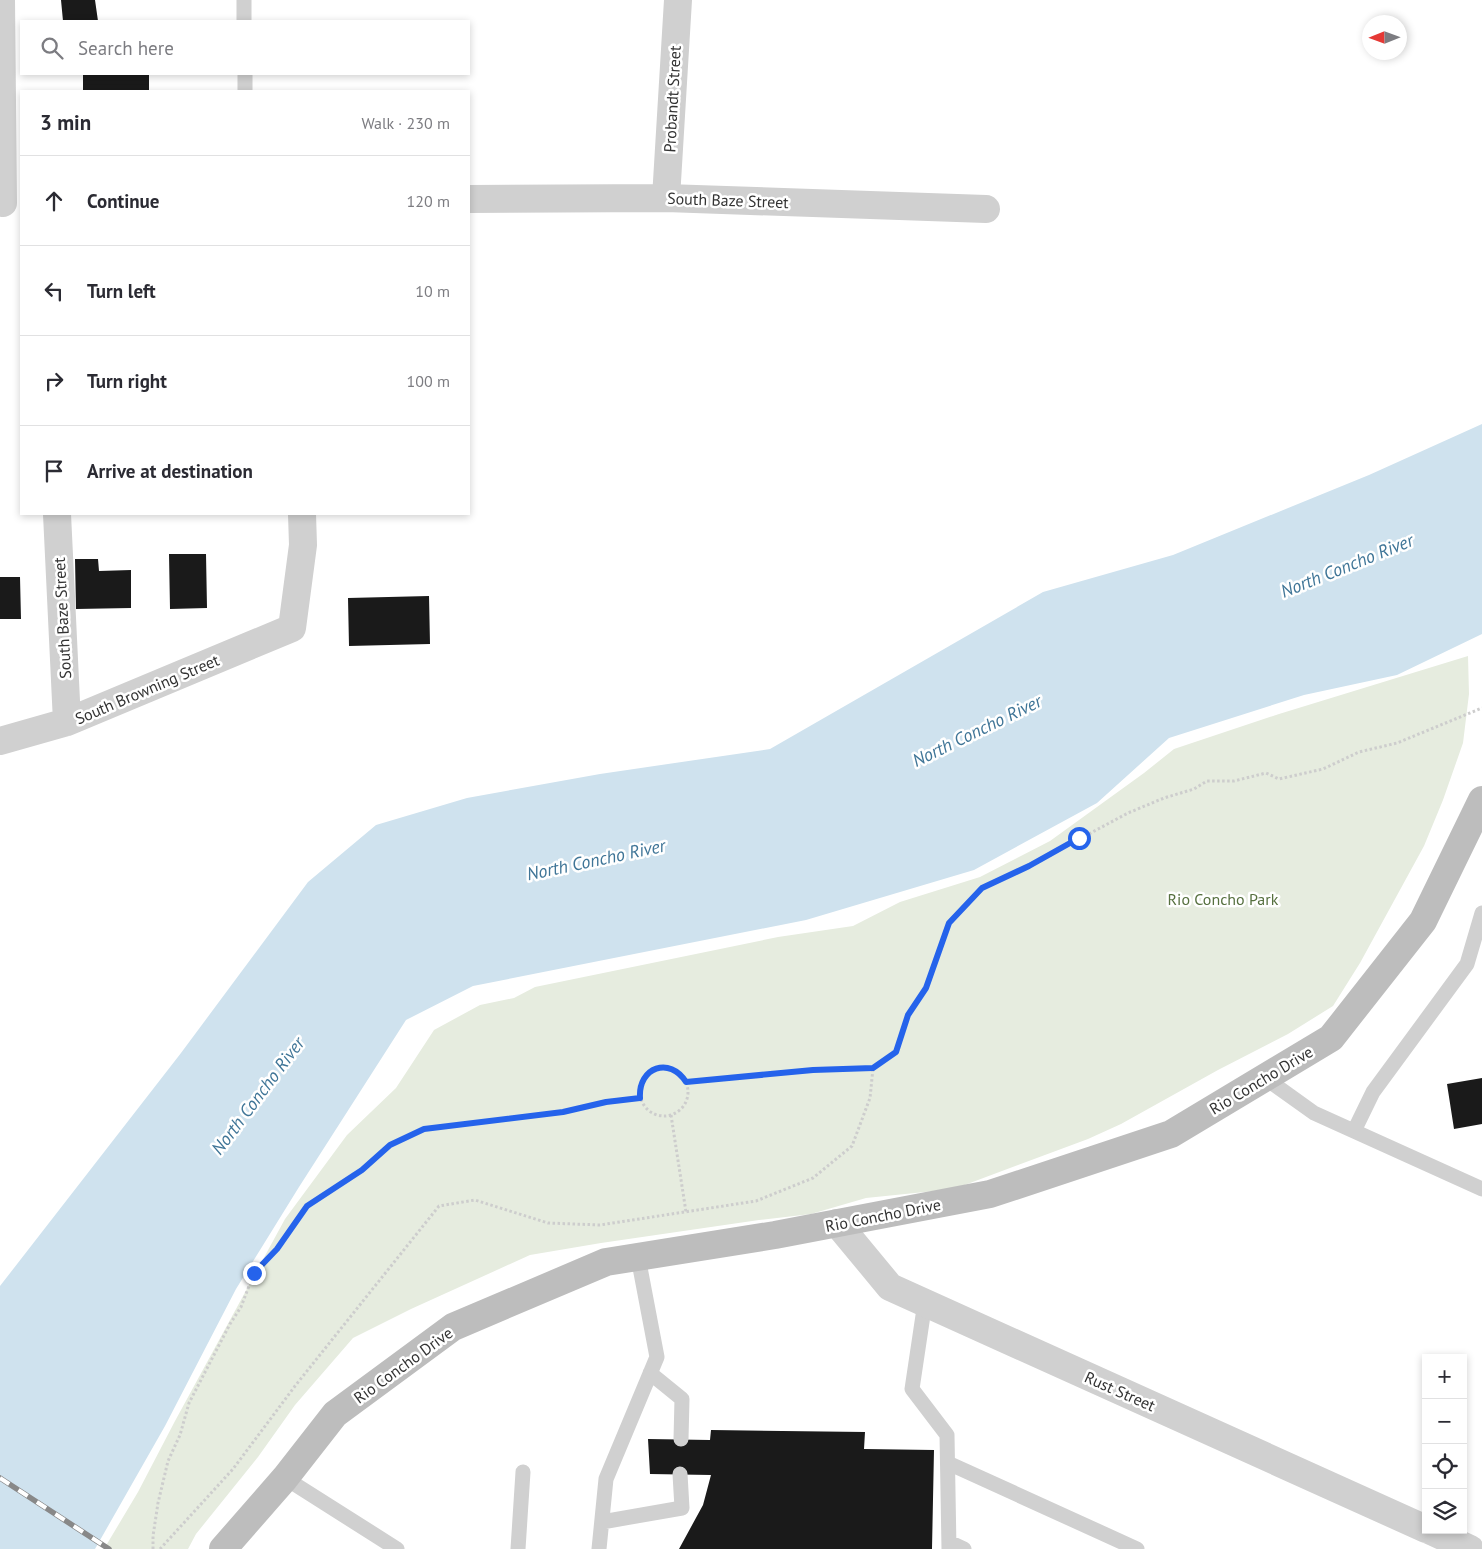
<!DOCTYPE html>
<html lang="en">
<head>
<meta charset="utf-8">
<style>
	body { margin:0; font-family:"PT Sans",sans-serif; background:#f7f7f7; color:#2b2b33 }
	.controls { position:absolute; right:15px; bottom:15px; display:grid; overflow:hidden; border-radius:0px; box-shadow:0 2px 8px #0003 }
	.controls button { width:45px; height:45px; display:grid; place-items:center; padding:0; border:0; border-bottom:1px solid #e1e1e2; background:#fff; color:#2b2b33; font:25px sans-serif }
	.compass { position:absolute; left:1362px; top:15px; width:45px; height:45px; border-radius:50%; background:#fff; box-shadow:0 2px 8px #0003; rotate:269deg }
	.stop { position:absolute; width:15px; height:15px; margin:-11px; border:4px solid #2563eb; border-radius:50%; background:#fff }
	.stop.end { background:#2563eb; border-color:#fff; box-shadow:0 1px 5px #0008 }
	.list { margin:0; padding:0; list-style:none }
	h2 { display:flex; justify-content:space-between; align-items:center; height:65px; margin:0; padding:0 20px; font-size:21px }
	h2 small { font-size:16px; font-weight:400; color:#7c7c81 }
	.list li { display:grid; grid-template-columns:32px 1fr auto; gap:15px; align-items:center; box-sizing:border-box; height:90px; padding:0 20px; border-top:1px solid #e1e1e2 }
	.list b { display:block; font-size:19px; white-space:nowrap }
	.list em { font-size:16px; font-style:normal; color:#7c7c81 }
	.icon { flex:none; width:28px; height:28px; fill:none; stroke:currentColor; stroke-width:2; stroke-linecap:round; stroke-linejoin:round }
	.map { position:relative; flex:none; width:1482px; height:1549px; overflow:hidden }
	.search { position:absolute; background:#fff; box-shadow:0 2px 8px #0003; left:20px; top:20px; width:450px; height:55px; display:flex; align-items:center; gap:12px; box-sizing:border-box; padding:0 18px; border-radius:0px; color:#7c7c81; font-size:19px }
	.panel { position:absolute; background:#fff; box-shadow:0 2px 8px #0003; left:20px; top:90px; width:450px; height:425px; border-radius:0px }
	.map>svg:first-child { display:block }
	.green { fill:#e6ecdf }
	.water { fill:#cfe2ee }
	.building { fill:#1a1a1a }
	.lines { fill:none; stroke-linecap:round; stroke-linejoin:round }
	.path { stroke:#cdcdcd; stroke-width:3; stroke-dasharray:2.5 2.5; stroke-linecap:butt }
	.lane { stroke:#d0d0d0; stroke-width:15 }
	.street { stroke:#d0d0d0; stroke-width:28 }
	.secondary { stroke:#bdbdbd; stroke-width:28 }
	.rail-casing { stroke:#888; stroke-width:5.5 }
	.rail { stroke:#fff; stroke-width:4; stroke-dasharray:11; stroke-linecap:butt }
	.route { stroke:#2563eb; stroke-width:6 }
	.labels { text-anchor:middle; stroke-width:5; stroke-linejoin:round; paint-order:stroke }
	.street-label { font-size:16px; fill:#333; stroke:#fff }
	.park-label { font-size:16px; fill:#56703f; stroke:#fff }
	.water-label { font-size:18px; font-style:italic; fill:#3f7597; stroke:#fff }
</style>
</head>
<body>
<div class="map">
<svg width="1482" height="1549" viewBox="0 0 1482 1549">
	<rect width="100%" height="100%" fill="#fff"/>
	<path class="green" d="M1468,656L1469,694L1463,743L1443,800L1424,846L1360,963L1333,1006L1288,1034L1218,1070L1121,1124L1088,1139L954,1189L866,1198L811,1214L759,1220L601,1243L530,1255L411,1309L353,1338L295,1405L258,1457L196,1534L188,1549H104L138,1492L175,1421L285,1219L347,1135L396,1088L434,1030L480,1005L514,998L535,987L778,937L853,926L900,902L980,877L1050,841L1144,773L1174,749L1279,714Z"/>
	<path class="water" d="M1482,424V634L1397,675L1304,695L1169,738L1097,803L974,870L806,920L473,986L406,1020L299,1187L236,1289L165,1426L95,1549H0V1286L181,1053L308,882L376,825L467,798L600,774L770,749L1043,592L1173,555L1369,475Z"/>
	<path class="building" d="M61,0H95L98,21H63Z
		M83,74H149V91H83Z
		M169,554H206L207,608L170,609Z
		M75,559H98L99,571L131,570V608L76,609Z
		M0,577H20L21,619H0Z
		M429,596L430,644L349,646L348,598Z
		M1482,1078V1124L1454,1129L1447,1084Z
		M711,1430L865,1432L864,1449L934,1450L932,1549H679L703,1505L711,1475L650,1474L648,1439L710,1440Z"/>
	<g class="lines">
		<path class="path" d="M640 1092a24 24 0 1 1 48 0a24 24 0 1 1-48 0Z
			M686,1082L813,1070L873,1068
			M671,1115L686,1212
			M153,1549V1536L158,1503L168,1461L180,1435L189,1403L230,1324L241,1307L254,1273L277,1249L307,1206L362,1170L390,1145L424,1129L563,1112L607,1102L640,1098
			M160,1549L233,1469L295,1386L439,1206L475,1200L548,1223L600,1225L756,1201L813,1178L852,1146L870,1098L873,1068L896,1052L908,1015L926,988L949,923L982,888L1029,866L1128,813L1164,798L1194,789L1207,781H1234L1266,773L1279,779L1323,769L1359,752L1397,743L1482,708"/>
		<path class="lane" d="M244,0V21
			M245,74V91
			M1265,1078L1314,1113L1482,1189
			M1354,1131L1373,1092L1467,964L1482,913
			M925,1302L912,1389L947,1435L949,1549
			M650,1373L682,1399L681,1439
			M948,1463L1137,1549
			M285,1478L397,1549
			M602,1522L682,1508L680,1474
			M949,1542L964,1549
			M518,1549L523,1472
			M599,1549L606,1479L657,1357L638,1257"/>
		<path class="street" d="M1,0L3,203
			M666,198L678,0
			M469,199L666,198L986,209
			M57,514L67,722
			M0,741L67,722L292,628L303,545L302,514
			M837,1223L890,1287L1426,1529
			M1429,1530L1470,1549"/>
		<path class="secondary" d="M223,1549L285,1478L335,1414L453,1327L606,1262L775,1235L990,1194L1171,1134L1331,1038L1423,921L1482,800"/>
		<g class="rail-casing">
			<path id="rail" d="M0,1478L109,1549"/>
		</g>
		<use href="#rail" class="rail"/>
	</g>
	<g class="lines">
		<path class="route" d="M254,1273L277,1249L307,1206L362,1170L390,1145L424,1129L563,1112L606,1102L640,1098C638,1067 670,1056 686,1082L813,1070L873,1068L896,1052L908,1015L926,988L949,923L982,888L1029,866L1079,838"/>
	</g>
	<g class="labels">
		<g class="street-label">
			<text transform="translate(672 99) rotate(-87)" y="6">Probandt Street</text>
			<text transform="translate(728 200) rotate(2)" y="6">South Baze Street</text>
			<text transform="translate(62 618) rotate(-93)" y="6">South Baze Street</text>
			<text transform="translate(147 689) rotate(-23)" y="6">South Browning Street</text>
			<text transform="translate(1261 1080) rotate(-31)" y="6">Rio Concho Drive</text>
			<text transform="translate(883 1215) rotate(-11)" y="6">Rio Concho Drive</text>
			<text transform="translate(403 1365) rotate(-36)" y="6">Rio Concho Drive</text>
			<text transform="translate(1120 1391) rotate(24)" y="6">Rust Street</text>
		</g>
		<g class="park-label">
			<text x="1223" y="905">Rio Concho Park</text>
		</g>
		<g class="water-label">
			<text transform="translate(1347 566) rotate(-22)" y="6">North Concho River</text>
			<text transform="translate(977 731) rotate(-26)" y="6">North Concho River</text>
			<text transform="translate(596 860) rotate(-12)" y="6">North Concho River</text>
			<text transform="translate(258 1096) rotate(-53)" y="6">North Concho River</text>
		</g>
	</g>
</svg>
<div class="controls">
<button>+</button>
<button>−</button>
<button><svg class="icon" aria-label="locate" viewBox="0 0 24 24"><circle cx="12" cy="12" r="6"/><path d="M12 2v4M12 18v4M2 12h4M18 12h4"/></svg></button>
<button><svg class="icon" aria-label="layers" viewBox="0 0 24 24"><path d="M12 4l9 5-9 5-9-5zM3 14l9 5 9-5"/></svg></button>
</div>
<svg class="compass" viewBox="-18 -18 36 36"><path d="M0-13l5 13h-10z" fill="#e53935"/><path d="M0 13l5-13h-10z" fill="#7c7c81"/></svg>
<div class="stop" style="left:1079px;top:838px"></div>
<div class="stop end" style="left:254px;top:1273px"></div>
<div class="search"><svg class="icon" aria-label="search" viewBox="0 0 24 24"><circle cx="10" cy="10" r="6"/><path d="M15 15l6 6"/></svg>Search here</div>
<section class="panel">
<h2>3 min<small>Walk · 230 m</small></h2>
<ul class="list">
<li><svg class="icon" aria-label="ahead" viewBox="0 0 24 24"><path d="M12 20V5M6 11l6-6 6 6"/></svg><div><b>Continue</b></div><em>120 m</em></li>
<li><svg class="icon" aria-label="left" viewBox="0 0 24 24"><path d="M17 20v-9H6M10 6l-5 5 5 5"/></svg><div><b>Turn left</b></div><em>10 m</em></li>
<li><svg class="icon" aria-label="right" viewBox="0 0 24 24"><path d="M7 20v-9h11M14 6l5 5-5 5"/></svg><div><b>Turn right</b></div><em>100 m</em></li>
<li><svg class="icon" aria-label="arrive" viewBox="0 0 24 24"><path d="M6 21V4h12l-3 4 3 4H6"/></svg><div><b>Arrive at destination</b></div></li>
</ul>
</section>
</div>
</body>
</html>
